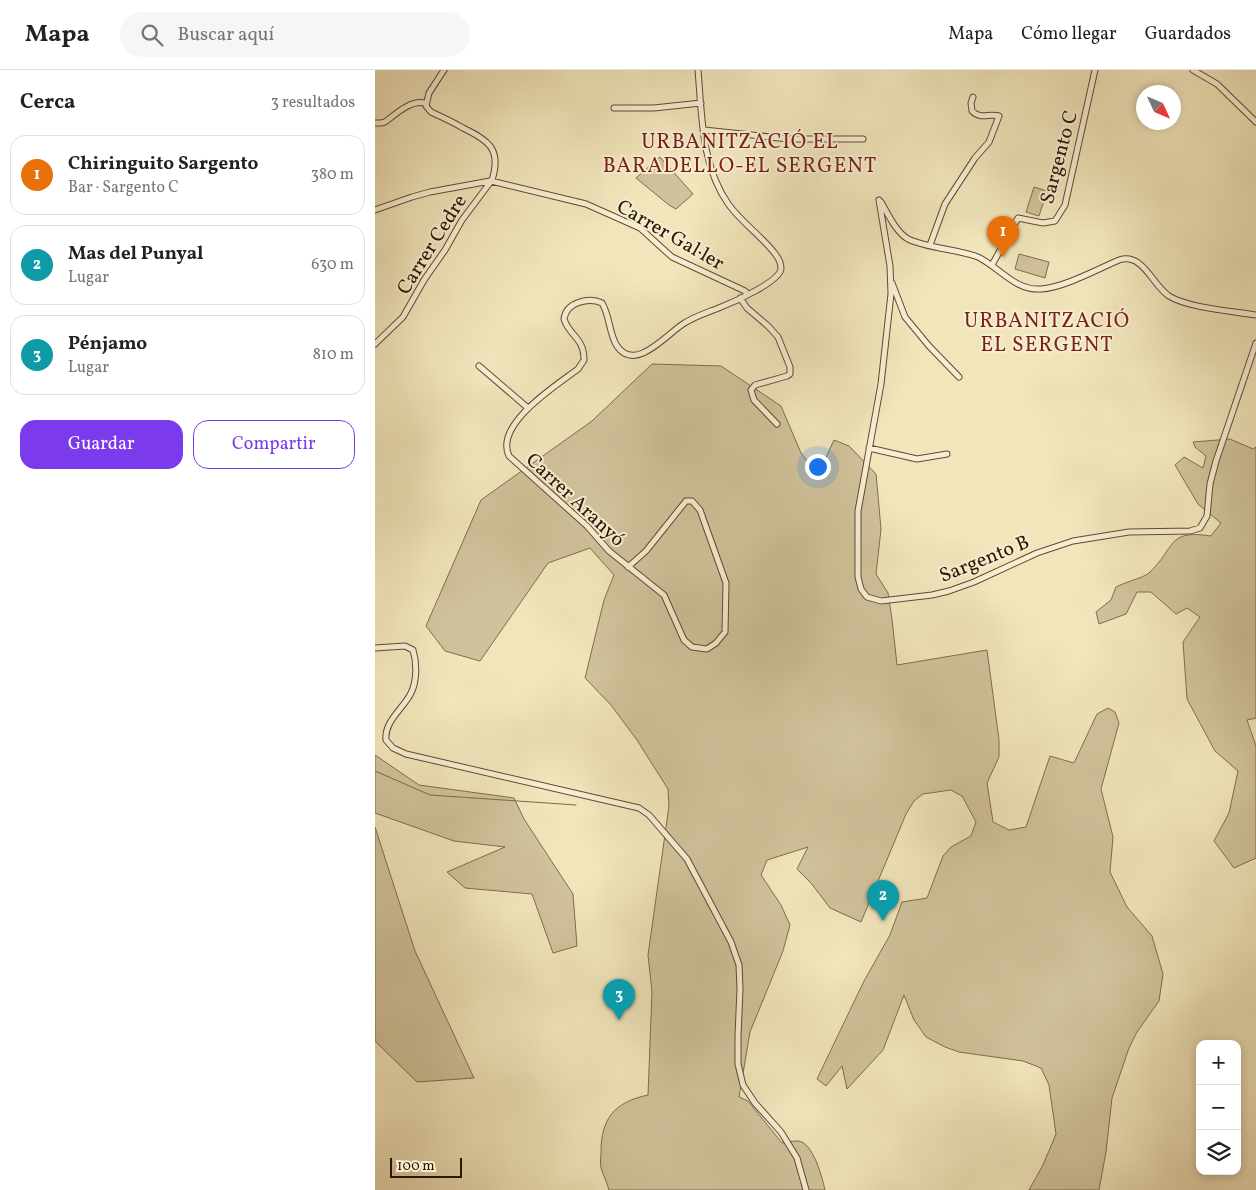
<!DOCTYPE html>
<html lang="es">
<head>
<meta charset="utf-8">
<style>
	body { margin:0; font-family:Vollkorn,serif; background:#f6f6f6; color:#222 }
	.controls { position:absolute; right:15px; bottom:15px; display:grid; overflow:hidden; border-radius:10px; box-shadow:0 2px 8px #0003 }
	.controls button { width:45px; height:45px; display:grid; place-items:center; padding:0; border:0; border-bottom:1px solid #e0e0e0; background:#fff; color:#222; font:25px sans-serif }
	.compass { position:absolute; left:761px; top:15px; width:45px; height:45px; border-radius:50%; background:#fff; box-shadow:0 2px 8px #0003; rotate:134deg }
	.scale { position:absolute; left:15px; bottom:12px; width:72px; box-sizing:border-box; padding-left:5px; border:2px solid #301600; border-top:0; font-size:14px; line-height:18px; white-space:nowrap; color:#301600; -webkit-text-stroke:4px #f6eed3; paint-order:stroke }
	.you { position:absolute; left:442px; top:396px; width:18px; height:18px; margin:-12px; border:4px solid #fff; border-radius:50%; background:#1a73e8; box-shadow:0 0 0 8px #1a73e833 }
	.badge { display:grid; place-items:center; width:32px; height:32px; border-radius:50%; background:#7c3aed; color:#fff; font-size:16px; font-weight:700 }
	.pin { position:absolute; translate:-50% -41px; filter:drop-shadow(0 1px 2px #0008) }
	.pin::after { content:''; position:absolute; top:26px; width:18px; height:15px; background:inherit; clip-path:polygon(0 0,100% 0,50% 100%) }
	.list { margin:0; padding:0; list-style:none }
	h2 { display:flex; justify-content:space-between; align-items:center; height:65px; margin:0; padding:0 20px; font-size:21px }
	h2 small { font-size:16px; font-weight:400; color:#767676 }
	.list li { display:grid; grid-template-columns:32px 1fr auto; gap:15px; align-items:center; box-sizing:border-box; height:80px; margin:0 10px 10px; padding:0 10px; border:1px solid #e0e0e0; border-radius:15px }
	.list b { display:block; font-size:19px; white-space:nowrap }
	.list p { margin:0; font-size:16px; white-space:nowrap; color:#767676 }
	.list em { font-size:16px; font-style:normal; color:#767676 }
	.actions { display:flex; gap:10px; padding:15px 20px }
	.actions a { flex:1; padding:11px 0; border:1px solid #7c3aed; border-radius:15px; text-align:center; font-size:18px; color:#7c3aed }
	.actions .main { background:#7c3aed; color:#fff }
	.icon { flex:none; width:28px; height:28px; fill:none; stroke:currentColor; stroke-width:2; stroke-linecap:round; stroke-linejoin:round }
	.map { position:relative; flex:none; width:881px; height:1120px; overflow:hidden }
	header { display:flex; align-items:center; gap:30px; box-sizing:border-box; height:70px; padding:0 25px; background:#fff; border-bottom:1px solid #e0e0e0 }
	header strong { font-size:24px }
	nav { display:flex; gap:28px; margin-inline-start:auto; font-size:18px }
	.search { width:350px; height:45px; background:#f6f6f6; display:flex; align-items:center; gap:12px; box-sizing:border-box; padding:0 18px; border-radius:28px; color:#767676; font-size:19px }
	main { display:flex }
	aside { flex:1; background:#fff }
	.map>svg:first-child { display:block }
	.green { fill:#d0c29b; stroke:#806c4e }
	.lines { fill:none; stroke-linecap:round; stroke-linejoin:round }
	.stream { stroke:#7c684a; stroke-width:1 }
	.street-casing { stroke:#604a2f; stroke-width:7 }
	.street { stroke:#f6eed3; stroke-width:5 }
	.labels { text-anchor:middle; stroke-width:4; stroke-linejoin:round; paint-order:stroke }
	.street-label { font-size:20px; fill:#301600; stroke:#f6eed3 }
	.neighbourhood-label { font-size:21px; letter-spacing:1px; fill:#7a1f14; stroke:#f6eed3 }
</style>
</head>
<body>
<header>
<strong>Mapa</strong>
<div class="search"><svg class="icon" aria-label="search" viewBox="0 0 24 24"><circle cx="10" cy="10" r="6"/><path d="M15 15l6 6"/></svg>Buscar aquí</div>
<nav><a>Mapa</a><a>Cómo llegar</a><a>Guardados</a></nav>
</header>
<main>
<aside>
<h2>Cerca<small>3 resultados</small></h2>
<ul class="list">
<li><span class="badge" style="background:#e8710a">1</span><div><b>Chiringuito Sargento</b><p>Bar · Sargento C</p></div><em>380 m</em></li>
<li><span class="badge" style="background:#0f9aa8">2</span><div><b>Mas del Punyal</b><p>Lugar</p></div><em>630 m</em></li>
<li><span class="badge" style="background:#0f9aa8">3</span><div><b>Pénjamo</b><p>Lugar</p></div><em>810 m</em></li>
</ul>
<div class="actions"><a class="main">Guardar</a><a>Compartir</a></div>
</aside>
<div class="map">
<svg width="881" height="1120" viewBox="0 0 881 1120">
	<rect width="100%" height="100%" fill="#f1e5bb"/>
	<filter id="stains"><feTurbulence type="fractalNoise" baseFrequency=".004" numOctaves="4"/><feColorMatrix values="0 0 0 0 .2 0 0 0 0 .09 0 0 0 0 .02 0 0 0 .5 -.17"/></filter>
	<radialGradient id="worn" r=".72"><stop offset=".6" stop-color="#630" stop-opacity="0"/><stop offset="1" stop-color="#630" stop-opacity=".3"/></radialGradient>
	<path class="green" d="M285,87L318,124L301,139L294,135L261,108Z
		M659,117L672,121L664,146L651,142Z
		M644,184L674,192L670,208L640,199Z
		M277,294L346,296L406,336L426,383L439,399L448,394L459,370L474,376L501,404L506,459L501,504L513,523L517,549L522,595L612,580L624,670V687L612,713L618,752L634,760L651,757L675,686L699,693L722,644L733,638L740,642L744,653L726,719L738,767L735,802L752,837L777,866L788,904L784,931L762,962L754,978L737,1028L731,1082L724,1120H654L668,1095L681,1064L674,1015L666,998L648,991L584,982L570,977L551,967L539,950L529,925L508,980L472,1019L467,996L451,1016L442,1009L489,911L515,865L527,832L552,828L568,786L576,777L596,766L601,752L587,726L576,720L548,724L539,731L531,744L486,852L455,838L436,813L422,799L433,777L392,790L386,805L406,835L415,855L408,881L375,962L364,1027L373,1031L407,1073C412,1072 418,1071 423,1071C438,1072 447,1107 450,1120H234C232,1112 228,1105 226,1098C225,1093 226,1087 226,1082C226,1048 240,1032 273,1025L277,922L273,885L294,736L293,719L262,670L236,635L210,608L229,530L239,505L215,478L173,493L105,591L70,581L51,556L106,430L217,351Z
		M855,369L878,379L881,377V648L872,650L881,676V788L859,798L839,771L854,743L863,701L840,681L812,629L808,572L825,547L812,538L801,544L776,522H762L751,544L724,554L721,542L736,530L741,517C750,512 768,508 774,503C801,478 791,459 836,466L846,453L823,434L800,395L809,387L828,398L831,386L820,377L818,372Z
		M0,685L44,715L139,728L149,749L198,824L202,876L178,883L157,824L90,818L72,802L130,777L79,771L0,743Z
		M0,757L40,881L99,1008L42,1012L0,971Z"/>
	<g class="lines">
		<path class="stream" d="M0,701L55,725L201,735"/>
		<g class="street-casing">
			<path id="street" d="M818,0L842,14L881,52
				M239,38H279L326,33
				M0,53H6L10,52C21,44 35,30 50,33
				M329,60L414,69H488
				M116,111L211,134L265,158L297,187L370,221L372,224
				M504,130L515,196L516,224L506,314L483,441V507L486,519L492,527L506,531L557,525L574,521L599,512L662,483L698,471L754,462L815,461L825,458L832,446L835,414L841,391L881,273
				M506,132C513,144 521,162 533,169C551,178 582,179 603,187C624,197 640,221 666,219C688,218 723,199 744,190C768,182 777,215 794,226C813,238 858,241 881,245
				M0,140L37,127L55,122L115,111
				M555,175L570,134L600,88L614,72L624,46C613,43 606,50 597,41L596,33L598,27
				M617,195L643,148L668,153L680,151L690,135L720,0
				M517,213L530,247L554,276L584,307
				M365,228L372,238L393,256L403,267L415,297V304L412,306L380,315L376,320L379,330L402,354
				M0,274L28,247L49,210L70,180L87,150L117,110C127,79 113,70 88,58C78,52 67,47 56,42L51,36L54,23L69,0
				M104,296L153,338
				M494,378L542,389L572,384
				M253,497L271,481L311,431H317L325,440L351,513L350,562L341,573L332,579L317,577L309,570L289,525L234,481L212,456L134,386C119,354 182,315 203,299L209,290C209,267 194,266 189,249C191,232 214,227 227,233C235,246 234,264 242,276C260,303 292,264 308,254C320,246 334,242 346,237C359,232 404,212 406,199C406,194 404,189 401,185C388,167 368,154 354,135C326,96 327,46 323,0
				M0,578L30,576L38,580C42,593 42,611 36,623C29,638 9,651 11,670L18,678L31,684L264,738L274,745L312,789L356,872L364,895L365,919L363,966V994L368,1015L380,1033L406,1062L422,1088L431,1120"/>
		</g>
		<use href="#street" class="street"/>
	</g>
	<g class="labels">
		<g class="street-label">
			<text transform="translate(683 87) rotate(-75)" y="7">Sargento C</text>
			<text transform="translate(296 164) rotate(30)" y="7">Carrer Gal·ler</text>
			<text transform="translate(56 174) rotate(-58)" y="7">Carrer Cedre</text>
			<text transform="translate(201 429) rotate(43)" y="7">Carrer Aranyó</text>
			<text transform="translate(609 488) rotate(-22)" y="7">Sargento B</text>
		</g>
		<g class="neighbourhood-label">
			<text x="365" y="78">URBANITZACIÓ EL<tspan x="365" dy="24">BARADELLO-EL SERGENT</tspan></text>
			<text x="672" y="257">URBANITZACIÓ<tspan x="672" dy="24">EL SERGENT</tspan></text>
		</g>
	</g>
	<rect width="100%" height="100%" filter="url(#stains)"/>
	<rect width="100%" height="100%" fill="url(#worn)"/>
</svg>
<div class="controls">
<button>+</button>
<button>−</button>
<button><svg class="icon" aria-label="layers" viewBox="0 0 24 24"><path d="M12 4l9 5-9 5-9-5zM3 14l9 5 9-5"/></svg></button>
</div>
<svg class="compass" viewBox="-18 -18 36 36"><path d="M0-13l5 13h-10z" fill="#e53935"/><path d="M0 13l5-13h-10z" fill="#767676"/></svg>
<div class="scale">100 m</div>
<div class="you"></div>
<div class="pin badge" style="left:628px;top:187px;background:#e8710a">1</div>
<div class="pin badge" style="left:508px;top:851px;background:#0f9aa8">2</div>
<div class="pin badge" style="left:244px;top:950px;background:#0f9aa8">3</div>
</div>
</main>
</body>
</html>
